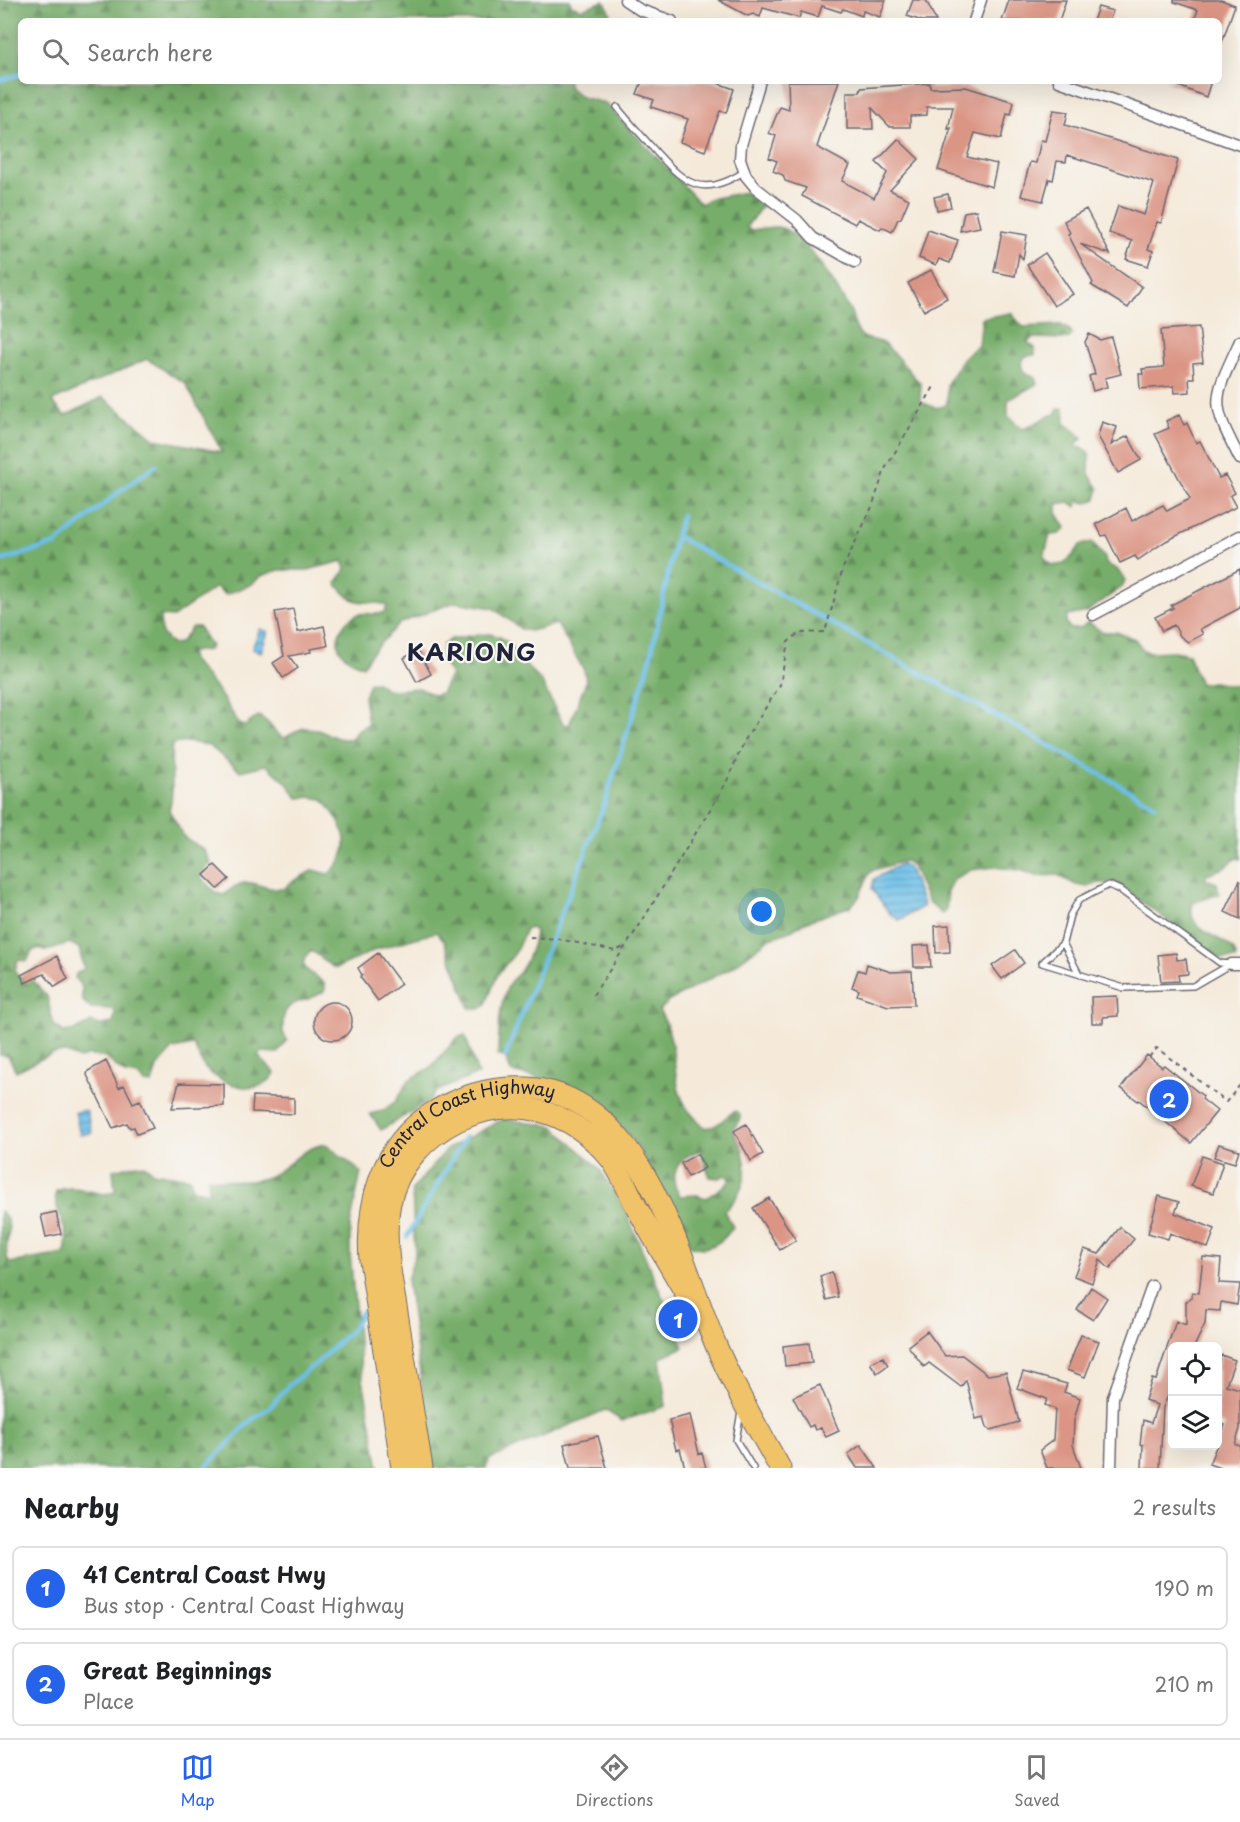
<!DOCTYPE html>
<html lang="en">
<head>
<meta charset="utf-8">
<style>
	body { margin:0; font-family:"Playpen Sans",sans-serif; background:#f2f2f2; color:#202124 }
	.controls { position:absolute; right:18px; bottom:18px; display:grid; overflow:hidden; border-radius:9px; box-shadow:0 6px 24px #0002 }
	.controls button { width:54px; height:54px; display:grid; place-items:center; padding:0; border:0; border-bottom:2px solid #e0e0e0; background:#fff; color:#202124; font:30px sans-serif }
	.you { position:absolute; left:762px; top:912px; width:21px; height:21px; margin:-15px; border:4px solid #fff; border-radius:50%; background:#1a73e8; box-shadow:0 0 0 9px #1a73e833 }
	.badge { display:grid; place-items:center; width:39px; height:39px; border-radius:50%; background:#2563eb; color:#fff; font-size:20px; font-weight:700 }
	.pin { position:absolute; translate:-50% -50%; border:3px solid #fff; box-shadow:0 2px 6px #0006 }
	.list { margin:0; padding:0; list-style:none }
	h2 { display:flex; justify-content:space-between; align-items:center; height:78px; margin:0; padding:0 24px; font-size:26px }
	h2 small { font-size:20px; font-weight:400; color:#757577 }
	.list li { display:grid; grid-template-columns:39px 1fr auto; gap:18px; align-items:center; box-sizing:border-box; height:84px; margin:0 12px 12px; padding:0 12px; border:2px solid #e0e0e0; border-radius:9px }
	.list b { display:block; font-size:22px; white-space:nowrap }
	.list p { margin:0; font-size:20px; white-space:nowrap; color:#757577 }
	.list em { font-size:20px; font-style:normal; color:#757577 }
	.icon { flex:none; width:33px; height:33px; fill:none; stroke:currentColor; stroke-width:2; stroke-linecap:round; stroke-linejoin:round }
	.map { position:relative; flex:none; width:1240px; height:1468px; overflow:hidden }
	.search { position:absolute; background:#fff; box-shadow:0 6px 24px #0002; left:18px; right:18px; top:18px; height:66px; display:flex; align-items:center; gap:15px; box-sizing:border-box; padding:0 21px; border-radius:9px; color:#757577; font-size:22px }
	.sheet { height:270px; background:#fff }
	nav { display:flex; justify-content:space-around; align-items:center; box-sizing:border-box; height:84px; border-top:2px solid #e0e0e0; background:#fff; font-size:16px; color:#757577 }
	nav a { display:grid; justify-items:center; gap:3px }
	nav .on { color:#2563eb }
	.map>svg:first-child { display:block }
	.forest { fill:url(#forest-firs); stroke:#4c6853; stroke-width:1.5; fill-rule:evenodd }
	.water { fill:url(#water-rules); stroke:#487192; stroke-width:1.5 }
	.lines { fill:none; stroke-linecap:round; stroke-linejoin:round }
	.stream { stroke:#6dc0e9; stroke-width:4.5 }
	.building { fill:#db9585 }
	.lane-casing { stroke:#6c6873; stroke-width:8 }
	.street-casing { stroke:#6c6873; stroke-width:13 }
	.highway-casing { stroke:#6c6873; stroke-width:23 }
	.path { stroke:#6c6873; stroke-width:2; stroke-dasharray:4.5 4.5; stroke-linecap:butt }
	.lane { stroke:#fff; stroke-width:5 }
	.street { stroke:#fff; stroke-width:10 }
	.highway { stroke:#f1c369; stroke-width:21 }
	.labels { text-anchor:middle; stroke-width:4.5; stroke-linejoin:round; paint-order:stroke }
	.street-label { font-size:18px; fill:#22223b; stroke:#f6f6f2 }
	.district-label { font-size:24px; font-weight:bold; letter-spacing:1.5px; fill:#22223b; stroke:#f6f6f2 }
</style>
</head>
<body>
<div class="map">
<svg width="1240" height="1468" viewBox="0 0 1240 1468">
	<defs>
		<pattern id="forest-firs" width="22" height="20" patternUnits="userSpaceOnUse" patternTransform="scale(1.5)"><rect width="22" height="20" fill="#77ad6b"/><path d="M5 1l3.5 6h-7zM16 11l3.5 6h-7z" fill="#618c59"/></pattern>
		<pattern id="water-rules" width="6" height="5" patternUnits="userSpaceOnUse" patternTransform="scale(1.5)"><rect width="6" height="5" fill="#6dc0e9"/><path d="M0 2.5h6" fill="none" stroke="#599cbe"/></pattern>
	</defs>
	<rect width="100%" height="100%" fill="#f6f6f2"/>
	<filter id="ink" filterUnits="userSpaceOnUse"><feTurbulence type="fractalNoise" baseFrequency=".0167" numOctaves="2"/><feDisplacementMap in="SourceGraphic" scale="12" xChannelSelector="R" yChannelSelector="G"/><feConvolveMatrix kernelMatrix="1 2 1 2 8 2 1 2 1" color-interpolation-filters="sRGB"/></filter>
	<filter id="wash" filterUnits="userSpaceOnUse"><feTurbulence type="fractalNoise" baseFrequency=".008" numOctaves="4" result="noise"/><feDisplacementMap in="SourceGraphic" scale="24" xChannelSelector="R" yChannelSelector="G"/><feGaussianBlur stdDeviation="1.35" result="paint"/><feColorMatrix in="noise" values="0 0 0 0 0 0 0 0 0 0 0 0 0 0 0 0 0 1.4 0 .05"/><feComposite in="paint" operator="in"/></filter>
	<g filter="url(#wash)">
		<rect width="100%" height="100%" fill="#f5eada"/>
		<path class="forest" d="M0,0H570L571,5L582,9L604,1L611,13L605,21H21V81H568V86L581,97L605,103L701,204L710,199L745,192L762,206L747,226L749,230C758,230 768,226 777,227C802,228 839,291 851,312C854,319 854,328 859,333C865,342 877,338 884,344C897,355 909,372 921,384L920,401C930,406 937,411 947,404V384L964,357L979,345L982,318L1011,313L1023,327L1061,325L1071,331L1072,335L1068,339L1034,338L1027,342L1035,348V355L1025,356L1021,365L1024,373L1035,377L1037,384L1008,400V416L1022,429C1035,426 1042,417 1055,414L1058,409L1064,408L1065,423L1083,438L1074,446L1085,449L1089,453V474L1099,489L1096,499L1087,503L1078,501L1077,507L1069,502L1057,504V513L1066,528L1060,534L1050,535L1044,557C1055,576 1073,558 1080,545L1092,542L1105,558L1106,564L1117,569L1125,580L1122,587L1087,612L1067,616L1066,623L1071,629L1081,628L1088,622L1102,632H1116L1135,639L1143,650L1149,652L1176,651L1188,654L1200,684L1213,682L1240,687V859L1236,858L1224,868L1207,874L1205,879L1217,883L1219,894L1193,903C1183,938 1237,935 1236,959H1221L1116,883H1099L1088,887L1076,885L1058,875L1037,876L1020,870L994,867L971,870L955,878L948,891L946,911L942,914L928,902L911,864L904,861L874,870L869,874L859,897L851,906L805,922L791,931L770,938L732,967L669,1001L659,1011C681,1042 668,1084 689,1111C693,1117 700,1122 705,1128C723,1126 723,1116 736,1111L740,1114V1119L733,1130C735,1138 741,1144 743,1152C750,1176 742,1195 724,1211L733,1227C723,1242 710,1252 691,1246L636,1144L604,1105L592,1094L557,1082L511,1072L506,1058L498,1055C499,1030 498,1010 508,986C510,980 516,977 520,972C528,960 533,946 535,932L532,928L526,929L515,953L498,974L485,1006L479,1009L470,1008L444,941L436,932L375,950L337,968C327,967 321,954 310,951L305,957L303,964C308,974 317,976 325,984V990C310,1005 284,996 283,1022C283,1030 282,1034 287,1040L278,1053L261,1052L258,1056L275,1073C261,1098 224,1086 207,1070C201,1065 198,1052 193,1045L173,1049L157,1067L152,1084L144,1083L139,1076L125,1074L106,1058L88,1055L80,1059L64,1052L52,1054L16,1071L8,1056L0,1055ZM147,359L185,383L222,452L155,439L103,397L65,416L52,401ZM343,561L346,569L336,583C354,608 361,599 387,605L385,612C375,617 367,611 357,615C345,619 333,637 340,650C344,657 355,663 363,666L373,651L400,623L455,602L493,608L521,629L530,631L557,624L584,670L586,682L569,725L563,724L541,681L519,659L510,644L500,637L490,634L476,635L451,639L443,645L441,660L451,674L441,693L434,695L419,688L394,690L386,689L377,682L369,683L364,697L368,724L357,730L352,738C335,743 322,727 306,728C297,728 292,735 284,738C273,733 270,720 258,716L245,726L239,724L218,691L192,660L190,652L208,650L211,646L199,627H192L180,643L171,644L161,632L160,616L173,617L216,587L225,595L252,584L261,576L279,570H308ZM188,742L208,745L240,771L266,765L286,782L298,798L308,797L323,799C343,825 358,847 329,874L313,870L290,883L284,889C256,891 250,870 224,895L216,893L200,877L211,863L204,850L184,837L169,810C176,788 169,767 172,744ZM70,943L79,948L84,969L76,974L75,978L82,987V1000L90,1008L113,1009L115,1013L113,1023L100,1025L91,1022L76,1030L64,1032L53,1024L47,996L32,980L18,977L15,970L18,960L27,961L32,951L39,948C51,954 58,946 70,943ZM698,1151L701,1153L710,1177L719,1178L725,1175L730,1178L728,1183L706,1198L697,1195L680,1196C667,1177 677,1158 698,1151Z
			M465,1035L478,1074L437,1091L428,1102L381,1130L370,1114L382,1111L396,1101L409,1080L430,1068L457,1038Z
			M503,1119L553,1126L600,1169L626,1212L684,1347L660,1358L666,1406L622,1421L605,1410L490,1459L486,1468H433L407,1280L415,1254L412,1190L447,1149Z
			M326,1144L361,1172L350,1226V1254L361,1369L379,1468H0V1211C19,1227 0,1245 9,1263L64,1254C74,1231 52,1212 56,1191C79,1181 94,1199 115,1192L113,1170L137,1164L146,1166L153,1172L190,1178L193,1190L209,1192L208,1178C226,1180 248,1184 265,1178C289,1170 298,1148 326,1144Z"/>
		<path class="water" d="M260,629L268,632L261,652L252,649Z
			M901,864L908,867L924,906L899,920L890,914L872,889L874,879Z
			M86,1110L92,1133L80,1135L75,1112Z"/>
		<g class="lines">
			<path class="stream" d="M0,80L21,74
				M676,536L682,515
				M0,561L56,544L121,490L156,465
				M505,1057L604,805L649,664L676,536L1155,805
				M407,1237L465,1137
				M205,1468L250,1421L271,1406L288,1386L319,1361L353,1328L362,1312"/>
		</g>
		<g id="blocks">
			<path class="building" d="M718,0H886L880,17L863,11L862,16L843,9L841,12L822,6L818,17L801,12L799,18L763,8L760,17L753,14L748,16Z
				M913,0H926L936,21H922L907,16Z
				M1009,0H1066L1059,21H1002Z
				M1174,0H1221L1235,5L1221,45L1219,21H1194L1198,10L1174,2Z
				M1098,7L1113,11L1109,21H1093Z
				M642,81H712L734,89L726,113L720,111L705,151L680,142L688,119L651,107L654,100L637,94Z
				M788,81H839L817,147L850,165L842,181L874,198L887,173L876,162L898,139L919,159L890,190L909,199L901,218L898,219L892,232L882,227L880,230L858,219L855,224L802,196L806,188L785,181L783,175L773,171L777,161L769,158L776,136L769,133L780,107L789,110Z
				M1166,81H1211L1206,97Z
				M930,83V88L966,87L1014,102L1011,115L1007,114L1001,139L975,133L967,157L997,164L992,187L938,170L951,128L948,129L953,107H927V115L910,116V127H890L872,108L873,129H847V92H860L861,88Z
				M1053,110L1068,112L1065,125L1178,160L1161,223L1157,222L1148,249L1153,251L1148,266L1126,259L1132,241L1109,233L1118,206L1144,215L1154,183L1067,155L1066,162L1057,161L1053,180L1049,179L1043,201L1021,196L1030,162L1036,163L1041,140L1045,141Z
				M948,194L951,207L937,210L934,197Z
				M1086,209L1110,254L1080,244L1142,287L1128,308L1091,285L1093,283L1068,234L1070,233L1064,221Z
				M976,210L980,227L960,231L964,212Z
				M928,230L958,240L950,263L939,259L936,265L919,258Z
				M1002,231L1027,235L1023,259L1019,254L1015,276L994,272Z
				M1045,253L1073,294L1054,306L1027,265Z
				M931,270L947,298L924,311L908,283Z
				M1199,327L1203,362L1193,363L1194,378H1189L1190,392L1175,393L1174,386L1140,389L1139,374H1143L1142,369L1164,367L1161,330Z
				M1089,334L1100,340L1111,337L1121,374L1105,378L1107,387L1093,391L1089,376L1095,374L1085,342Z
				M1179,415L1184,425L1187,423L1196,443L1200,441L1219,478L1225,475L1235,493L1230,496L1236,507L1166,541L1138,560L1135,556L1120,563L1106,535L1102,536L1096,524L1126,508L1132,521L1163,505L1167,511L1190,499L1155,434L1169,428L1166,421Z
				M1102,422L1117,427L1111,445L1128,436L1141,460L1118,473L1098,436Z
				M1240,569V608L1200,629L1203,634L1188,642L1180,636L1174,625L1162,631L1155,617L1173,608L1171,605Z
				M293,609L298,632L324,626L328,646L310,649L311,652L289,656L298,668L283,678L273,663L284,656L275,612Z
				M418,650L431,674L417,682L404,658Z
				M215,865L229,879L218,889L204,875Z
				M1240,880V919L1225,912Z
				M949,925L950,952L936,953L935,926Z
				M929,945L931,967H914L913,946Z
				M1015,950L1024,963L1002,979L992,966Z
				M378,953L401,984L378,1001L360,977L362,975L358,968Z
				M1176,953L1177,960L1186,959L1188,974L1178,975L1179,981L1161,982L1158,955Z
				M57,956L68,979L55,987L44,974L25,983L21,975Z
				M867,964L891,972L912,971L914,1005L888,1006L857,995L859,990L852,987L858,970L865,972Z
				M1117,996L1118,1016L1103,1017V1023H1092L1091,997Z
				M314 1021a19 19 0 1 1 38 0a19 19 0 1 1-38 0Z
				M1147,1055L1162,1067L1164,1065L1203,1096L1202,1099L1217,1111L1191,1143L1139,1100L1138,1101L1121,1088Z
				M106,1061L119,1088L124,1085L133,1103L140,1100L153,1128L137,1134L134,1127L130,1128L127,1123L113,1128L87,1075L88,1071Z
				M179,1083L224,1084V1106L172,1108Z
				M253,1096L294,1098V1114L252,1112Z
				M746,1124L763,1154L751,1161L734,1131Z
				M1219,1144L1239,1150L1235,1163L1214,1157Z
				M697,1154L705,1168L688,1177L681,1163Z
				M1202,1156L1223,1163L1213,1193L1191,1186Z
				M1159,1196L1179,1202L1175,1213L1215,1229L1208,1248L1170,1233L1168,1239L1148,1233Z
				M769,1198L796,1240L780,1250L753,1208Z
				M56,1212L61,1234L46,1237L41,1215Z
				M1120,1227L1134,1239L1110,1269L1100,1260L1092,1283L1074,1276L1084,1249L1099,1254Z
				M1203,1257L1221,1259L1219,1283L1240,1284L1237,1305L1221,1302L1220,1311L1206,1310L1205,1324L1194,1347H1173V1385L1163,1407L1160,1468H1142L1143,1445L1140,1444L1143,1420L1151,1423L1157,1405L1145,1400L1152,1379L1156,1380L1176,1321L1186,1325V1302L1192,1297V1292L1199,1293Z
				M832,1272L838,1297L826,1300L820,1276Z
				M1091,1287L1107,1298L1093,1320L1077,1310Z
				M927,1331L945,1356L962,1355L988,1375L1006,1372L1019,1422L991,1430L987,1427L984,1417L976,1419L966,1380L961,1387L929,1363L924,1367L908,1346Z
				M1081,1335L1099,1341L1085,1377L1067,1370Z
				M809,1343L812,1363L785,1366L783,1346Z
				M1221,1355L1235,1360L1226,1385L1240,1389V1429L1235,1444L1240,1446L1238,1468H1220L1209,1464L1225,1425L1218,1423V1365Z
				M883,1357L888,1365L877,1373L870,1363Z
				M1023,1372L1067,1384L1064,1392L1080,1398L1074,1420L1073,1445L1081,1468H1047L1040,1450L1053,1440L1055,1409L1045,1405L1047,1399L1017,1388Z
				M820,1385L839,1431L826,1437L821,1428L815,1430L813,1425L809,1427L793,1397Z
				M690,1415L699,1454L702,1453L706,1468H685L680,1449L676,1450L669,1420Z
				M598,1436L607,1468H570L564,1444Z
				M861,1445L877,1468H857L848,1454Z"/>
		</g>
	</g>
	<g filter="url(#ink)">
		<use href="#blocks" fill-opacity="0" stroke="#6c6873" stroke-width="1.5"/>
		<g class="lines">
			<g class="lane-casing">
				<path id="lane" d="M617,107C630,123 644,138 657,153C687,186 704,198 745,171
					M1109,885L1120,890L1220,963L1231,964L1193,986L1124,988L1042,963L1063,943L1070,915L1079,900Z
					M1063,943L1079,974
					M741,1412L736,1440L753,1468"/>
			</g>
			<g class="street-casing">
				<path id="street" d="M625,0L640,10L672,21
					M974,21L981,0
					M760,81L741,145L740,159L746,176L756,188L797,220L813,238L855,262
					M1059,81L1240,145
					M1240,341C1212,401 1210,401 1240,459
					M1093,615L1240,536
					M1231,964H1240
					M1111,1468L1113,1397L1152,1286"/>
			</g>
			<g class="highway-casing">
				<g id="highway">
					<path id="s1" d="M402,1468L370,1260C366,1204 381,1145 432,1113C461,1095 492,1086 527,1088C643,1095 679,1257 715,1343C733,1386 757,1427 780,1468"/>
					<path d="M422,1468C414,1420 407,1372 399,1325C393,1285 382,1243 390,1203C397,1167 425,1137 457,1121C514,1094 570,1109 610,1158C621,1172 628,1191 636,1206C653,1237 670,1267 688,1297"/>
				</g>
			</g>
			<path class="path" d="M530,937L559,939L615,951L624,947
				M593,995L641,923L725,785L745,740L780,685L788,642L799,633L825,632L843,568L872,507L885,469L935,385
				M1149,1057L1157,1048L1226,1102L1240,1085"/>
			<use href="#lane" class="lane"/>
			<use href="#street" class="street"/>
			<use href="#highway" class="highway"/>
		</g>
	</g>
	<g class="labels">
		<g class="street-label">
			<text dy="6" stroke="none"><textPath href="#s1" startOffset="406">Central Coast Highway</textPath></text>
		</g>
		<g class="district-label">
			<text x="472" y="661">KARIONG</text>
		</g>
	</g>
</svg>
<div class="controls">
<button><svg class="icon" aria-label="locate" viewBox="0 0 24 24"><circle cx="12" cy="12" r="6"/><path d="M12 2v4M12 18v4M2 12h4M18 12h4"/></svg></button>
<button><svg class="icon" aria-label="layers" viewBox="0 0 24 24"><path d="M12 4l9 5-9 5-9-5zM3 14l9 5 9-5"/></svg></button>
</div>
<div class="you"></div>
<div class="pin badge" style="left:678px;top:1319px">1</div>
<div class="pin badge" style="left:1169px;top:1099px">2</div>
<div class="search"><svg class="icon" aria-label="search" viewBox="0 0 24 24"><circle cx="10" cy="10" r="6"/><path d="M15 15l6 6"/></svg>Search here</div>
</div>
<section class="sheet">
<h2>Nearby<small>2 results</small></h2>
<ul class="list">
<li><span class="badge">1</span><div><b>41 Central Coast Hwy</b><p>Bus stop · Central Coast Highway</p></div><em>190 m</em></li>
<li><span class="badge">2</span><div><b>Great Beginnings</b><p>Place</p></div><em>210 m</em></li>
</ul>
</section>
<nav>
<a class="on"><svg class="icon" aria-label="map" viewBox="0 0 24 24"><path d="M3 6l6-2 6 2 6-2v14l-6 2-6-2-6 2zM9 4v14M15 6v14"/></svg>Map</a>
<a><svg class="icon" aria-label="directions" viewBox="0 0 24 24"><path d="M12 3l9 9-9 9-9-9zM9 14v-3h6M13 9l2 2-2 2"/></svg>Directions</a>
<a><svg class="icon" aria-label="saved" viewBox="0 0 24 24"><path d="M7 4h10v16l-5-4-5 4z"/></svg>Saved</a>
</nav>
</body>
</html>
